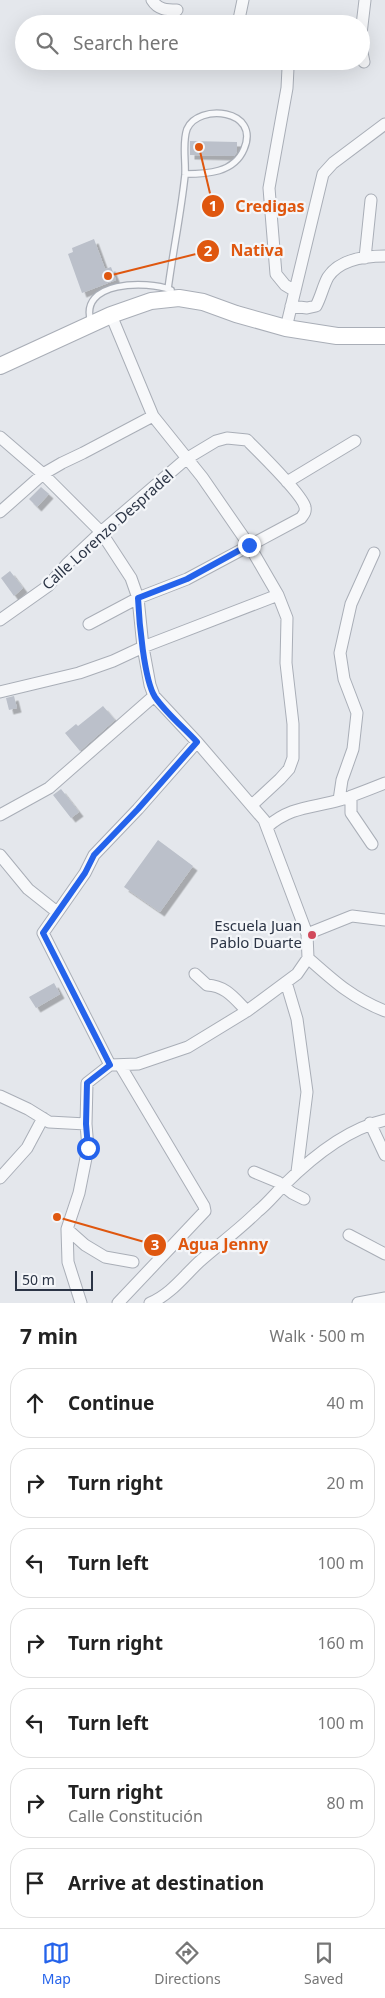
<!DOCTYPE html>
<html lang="en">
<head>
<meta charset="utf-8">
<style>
	body { margin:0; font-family:"Noto Sans",sans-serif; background:#f2f2f2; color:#222 }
	.scale { position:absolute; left:15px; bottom:12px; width:78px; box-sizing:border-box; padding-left:5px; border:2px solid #2b3445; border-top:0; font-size:14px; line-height:18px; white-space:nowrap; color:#2b3445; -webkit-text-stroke:4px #f4f6f9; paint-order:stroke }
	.stop { position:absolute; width:15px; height:15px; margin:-11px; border:4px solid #2563eb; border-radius:50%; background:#fff }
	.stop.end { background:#2563eb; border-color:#fff; box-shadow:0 1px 5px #0008 }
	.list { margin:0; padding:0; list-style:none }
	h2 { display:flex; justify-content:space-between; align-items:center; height:65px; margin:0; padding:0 20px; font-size:21px }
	h2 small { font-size:16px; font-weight:400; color:#767676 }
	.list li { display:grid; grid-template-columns:32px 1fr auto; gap:15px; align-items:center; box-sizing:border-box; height:70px; margin:0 10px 10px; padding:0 10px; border:1px solid #e0e0e0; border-radius:20px }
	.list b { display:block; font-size:19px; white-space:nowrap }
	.list p { margin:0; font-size:16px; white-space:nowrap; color:#767676 }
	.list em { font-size:16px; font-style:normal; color:#767676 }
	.icon { flex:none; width:28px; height:28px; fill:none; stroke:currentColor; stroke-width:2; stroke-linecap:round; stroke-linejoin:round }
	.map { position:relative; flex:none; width:385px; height:1303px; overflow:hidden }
	.search { position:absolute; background:#fff; box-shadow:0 5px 20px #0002; left:15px; right:15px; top:15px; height:55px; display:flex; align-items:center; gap:12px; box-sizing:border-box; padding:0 18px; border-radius:28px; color:#767676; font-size:19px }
	.sheet { height:625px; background:#fff }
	nav { display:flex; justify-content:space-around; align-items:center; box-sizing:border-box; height:70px; border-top:1px solid #e0e0e0; background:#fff; font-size:14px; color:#767676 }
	nav a { display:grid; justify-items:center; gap:2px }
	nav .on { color:#2563eb }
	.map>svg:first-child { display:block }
	.building { fill:#bbc0ca; filter:url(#shadow) }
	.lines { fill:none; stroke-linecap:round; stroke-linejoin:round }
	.lane-casing { stroke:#a9aeb7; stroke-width:8 }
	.street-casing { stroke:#a9aeb7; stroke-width:13 }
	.secondary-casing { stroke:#a9aeb7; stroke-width:18 }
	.lane { stroke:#f7f8fa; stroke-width:5.5 }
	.street { stroke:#f7f8fa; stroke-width:11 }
	.secondary { stroke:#fff; stroke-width:16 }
	.route { stroke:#2563eb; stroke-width:6 }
	.poi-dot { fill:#d1495b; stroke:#f4f6f9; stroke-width:2 }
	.labels { text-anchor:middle; stroke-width:4.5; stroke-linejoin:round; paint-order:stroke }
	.street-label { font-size:15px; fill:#2b3445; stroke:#f4f6f9 }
	.poi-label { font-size:15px; fill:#2b3445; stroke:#f4f6f9; text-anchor:end }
	.leader { fill:none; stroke:#df570f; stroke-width:2 }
	.callout-dot { fill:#df570f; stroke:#f4f6f9; stroke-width:2 }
	.mark-label { font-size:15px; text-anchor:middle; font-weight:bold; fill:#fff }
	.callout-label { font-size:16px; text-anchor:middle; font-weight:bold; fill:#df570f; stroke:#f4f6f9; stroke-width:4.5; stroke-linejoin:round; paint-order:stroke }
</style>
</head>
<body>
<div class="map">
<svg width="385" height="1303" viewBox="0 0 385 1303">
	<defs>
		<filter id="shadow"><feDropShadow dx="4.5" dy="4.5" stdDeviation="0" flood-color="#0004"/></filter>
	</defs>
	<rect width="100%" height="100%" fill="#e4e7ec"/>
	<path class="building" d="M190,141L237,142V152L234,156L190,155Z
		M94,239L105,269L111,267L116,280L82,293L68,254L73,252L72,248Z
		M41,487L49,494L37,507L29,499Z
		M10,571L23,588L14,596L1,578Z
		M14,696L17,708L9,710L6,698Z
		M103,706L115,720L80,751L65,733L76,724L78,726Z
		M61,789L79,812L71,818L53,795Z
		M158,840L193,866L160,912L124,887Z
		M54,983L60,994L36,1008L29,997Z"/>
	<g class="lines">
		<g class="lane-casing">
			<path id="lane" d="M168,289C173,251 181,213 185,175C186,161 182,143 187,129C198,103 261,109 244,149C234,173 207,174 185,174
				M91,322C78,281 147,280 171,290"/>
		</g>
		<g class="street-casing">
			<path id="street" d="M152,0C158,10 167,10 177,10
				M238,24L243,0
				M361,34L365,0
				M361,48L364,62
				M285,61L288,68L287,88L269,188L276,274L285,285L295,291
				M365,258L371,200
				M291,306L307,308L316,306C321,297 323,286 328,277C340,259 366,256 385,256
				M111,315L153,416L202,477L249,545L278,595L287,618L286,663L293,724V758L289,769L280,779L252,805
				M286,328L323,174L333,163L385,124
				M0,437L43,474L101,532L131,578L138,598L143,647L150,685L154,696L197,742L264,820L307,934L308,958L297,974L247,1011L188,1047L138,1064L110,1065L87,1083L86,1124L88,1148L79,1193L67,1229L68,1262L81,1303
				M287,482L355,441
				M0,512L43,474L62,463L83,453L153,416
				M0,620L48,586L67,564L101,532L186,459L216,441L227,438L247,440C258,451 303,495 305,507C306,512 304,514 301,518L187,579L138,598L89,624
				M0,692L79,673L113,661L143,647L278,595
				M351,796V813L372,844
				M339,800L342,780L353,749L357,713L344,679L340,653L351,604L374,553
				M0,815L49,788L154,696
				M267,827C291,806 312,808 340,800C355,795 370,789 385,783
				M0,855L28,889L57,912
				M307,934L352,916L385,920
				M308,958C334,981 352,998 385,1011
				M195,974L207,985C226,986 234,998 247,1011
				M286,982L297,1019L307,1092L297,1172
				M110,1065L43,933L85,873L94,855L138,809L197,742
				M0,1096L28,1109L49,1122L86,1124
				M370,1123L385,1155
				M254,1172L278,1182L292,1193L304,1199
				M0,1178L27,1148L43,1118
				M67,1229L85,1245L105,1257L133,1262
				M349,1235L385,1254
				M118,1303L205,1211L204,1206L120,1065
				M150,1303C170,1295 184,1276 199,1262C218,1245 239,1230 257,1212C267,1204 275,1194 284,1185C312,1157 346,1129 385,1120
				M358,1303L385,1298"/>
		</g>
		<g class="secondary-casing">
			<path id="secondary" d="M0,366L111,315L151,301L179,298L203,302L236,314L286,328L337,336H385"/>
		</g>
		<use href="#lane" class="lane"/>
		<use href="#street" class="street"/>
		<use href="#secondary" class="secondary"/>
	</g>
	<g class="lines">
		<path class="route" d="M88,1148L86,1124L87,1083L110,1065L43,933L85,873L94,855L138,809L197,742C183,727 166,713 155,697C144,680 139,620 138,598L187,579L249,545"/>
	</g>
	<circle class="poi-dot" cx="312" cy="935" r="5"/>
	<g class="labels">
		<g class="street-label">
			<text transform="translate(108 530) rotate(-42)" y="5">Calle Lorenzo Despradel</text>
		</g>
		<g class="poi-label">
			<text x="302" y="931">Escuela Juan<tspan x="302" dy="17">Pablo Duarte</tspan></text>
		</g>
	</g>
	<path class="leader" d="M199 147L213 206M108 276L208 251M57 1217L155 1245"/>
	<g class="callout-dot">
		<circle cx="199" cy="147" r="5"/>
		<circle cx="108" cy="276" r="5"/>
		<circle cx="57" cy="1217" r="5"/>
		<circle cx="213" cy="206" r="12"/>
		<circle cx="208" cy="251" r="12"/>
		<circle cx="155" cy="1245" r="12"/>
	</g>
	<g class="mark-label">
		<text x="213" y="211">1</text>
		<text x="208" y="256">2</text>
		<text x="155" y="1250">3</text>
	</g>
	<g class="callout-label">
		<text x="270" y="212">Credigas</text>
		<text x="257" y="256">Nativa</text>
		<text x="223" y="1250">Agua Jenny</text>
	</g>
</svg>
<div class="scale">50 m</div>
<div class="stop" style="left:88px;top:1148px"></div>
<div class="stop end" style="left:249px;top:545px"></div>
<div class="search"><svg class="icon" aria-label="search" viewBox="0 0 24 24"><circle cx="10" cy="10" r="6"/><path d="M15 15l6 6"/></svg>Search here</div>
</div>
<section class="sheet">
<h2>7 min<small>Walk · 500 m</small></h2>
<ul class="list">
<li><svg class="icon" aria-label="ahead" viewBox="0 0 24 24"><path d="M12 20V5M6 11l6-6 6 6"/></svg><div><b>Continue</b></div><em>40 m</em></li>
<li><svg class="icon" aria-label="right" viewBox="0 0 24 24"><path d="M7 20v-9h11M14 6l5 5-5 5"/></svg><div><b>Turn right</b></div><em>20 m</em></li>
<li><svg class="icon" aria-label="left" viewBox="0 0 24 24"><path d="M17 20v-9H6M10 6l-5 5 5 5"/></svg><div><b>Turn left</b></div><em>100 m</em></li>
<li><svg class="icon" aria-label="right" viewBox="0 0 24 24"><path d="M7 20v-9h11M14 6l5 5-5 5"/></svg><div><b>Turn right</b></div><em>160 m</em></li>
<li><svg class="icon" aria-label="left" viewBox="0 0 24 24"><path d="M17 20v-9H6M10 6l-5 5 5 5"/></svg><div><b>Turn left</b></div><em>100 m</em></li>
<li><svg class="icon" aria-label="right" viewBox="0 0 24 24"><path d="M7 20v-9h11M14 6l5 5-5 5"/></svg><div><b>Turn right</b><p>Calle Constitución</p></div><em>80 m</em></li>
<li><svg class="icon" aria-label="arrive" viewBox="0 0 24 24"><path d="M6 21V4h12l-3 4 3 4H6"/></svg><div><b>Arrive at destination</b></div></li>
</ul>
</section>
<nav>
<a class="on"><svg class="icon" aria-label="map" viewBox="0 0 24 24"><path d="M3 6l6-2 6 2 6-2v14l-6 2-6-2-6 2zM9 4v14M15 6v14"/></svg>Map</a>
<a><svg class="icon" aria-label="directions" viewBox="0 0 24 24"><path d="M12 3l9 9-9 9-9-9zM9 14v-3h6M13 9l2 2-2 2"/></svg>Directions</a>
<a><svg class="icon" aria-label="saved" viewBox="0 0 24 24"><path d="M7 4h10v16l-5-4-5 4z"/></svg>Saved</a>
</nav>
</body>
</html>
